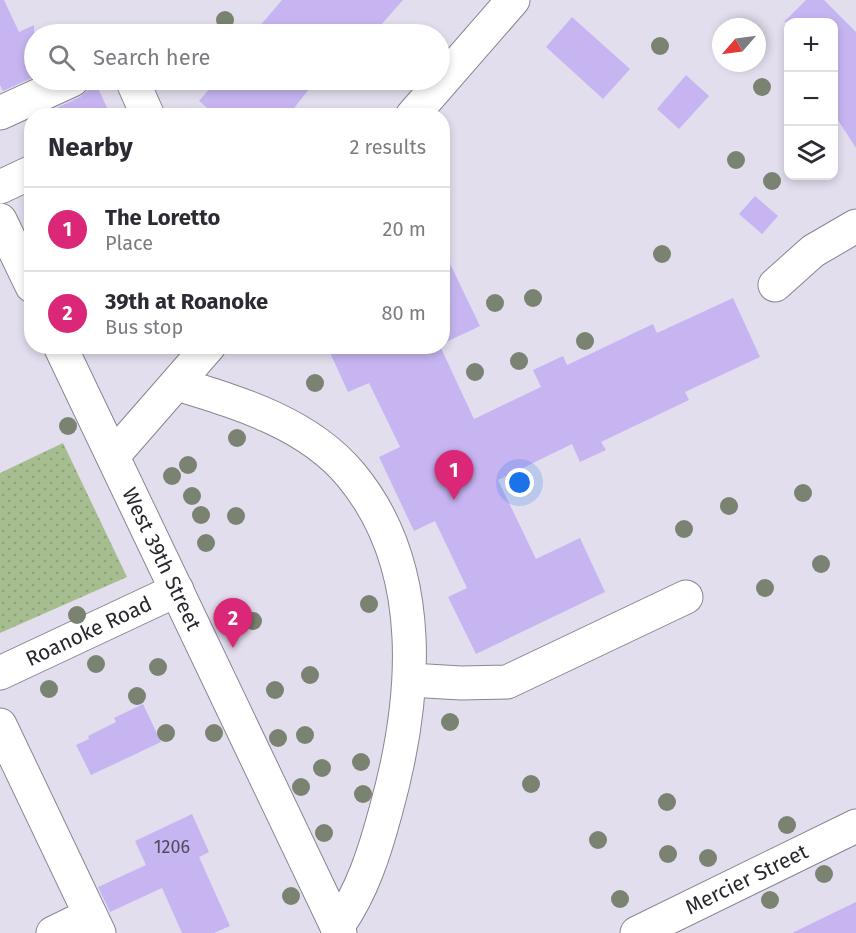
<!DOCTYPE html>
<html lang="en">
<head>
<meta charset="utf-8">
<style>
	body { margin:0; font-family:"Fira Sans",sans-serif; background:#f7f7f7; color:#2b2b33 }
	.controls { position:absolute; right:18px; top:18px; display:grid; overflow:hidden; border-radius:12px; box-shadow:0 3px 9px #0003 }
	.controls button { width:54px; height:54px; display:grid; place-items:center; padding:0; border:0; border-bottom:2px solid #e1e1e2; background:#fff; color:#2b2b33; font:30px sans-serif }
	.compass { position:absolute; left:712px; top:18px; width:54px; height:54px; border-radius:50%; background:#fff; box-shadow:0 3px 9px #0003; rotate:242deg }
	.you { position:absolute; left:520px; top:483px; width:21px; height:21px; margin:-15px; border:4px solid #fff; border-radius:50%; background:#1a73e8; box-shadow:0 0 0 9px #1a73e833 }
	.badge { display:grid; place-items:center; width:39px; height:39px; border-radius:50%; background:#db2777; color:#fff; font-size:20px; font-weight:700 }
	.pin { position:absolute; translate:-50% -50px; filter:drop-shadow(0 2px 3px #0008) }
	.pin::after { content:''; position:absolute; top:32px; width:21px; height:18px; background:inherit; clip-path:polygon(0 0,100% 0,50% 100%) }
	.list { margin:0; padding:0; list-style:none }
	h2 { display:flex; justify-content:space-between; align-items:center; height:78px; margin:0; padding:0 24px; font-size:26px }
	h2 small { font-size:20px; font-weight:400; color:#7c7c81 }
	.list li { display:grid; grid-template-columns:39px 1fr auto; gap:18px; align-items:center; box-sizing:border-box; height:84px; padding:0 24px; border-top:2px solid #e1e1e2 }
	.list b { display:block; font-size:22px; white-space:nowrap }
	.list p { margin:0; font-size:20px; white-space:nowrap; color:#7c7c81 }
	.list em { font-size:20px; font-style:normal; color:#7c7c81 }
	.icon { flex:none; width:33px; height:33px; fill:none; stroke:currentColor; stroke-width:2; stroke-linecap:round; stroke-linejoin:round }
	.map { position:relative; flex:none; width:856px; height:933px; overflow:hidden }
	.search { position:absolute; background:#fff; box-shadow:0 3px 9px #0003; left:24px; top:24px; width:426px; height:66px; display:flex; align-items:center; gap:15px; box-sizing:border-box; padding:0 21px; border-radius:33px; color:#7c7c81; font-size:22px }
	.panel { position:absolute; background:#fff; box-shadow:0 3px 9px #0003; left:24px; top:108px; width:426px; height:246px; border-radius:24px }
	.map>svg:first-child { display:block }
	.grass { fill:url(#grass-dots) }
	.building { fill:#c7b5f2 }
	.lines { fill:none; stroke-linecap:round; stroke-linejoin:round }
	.minor-casing { stroke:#898593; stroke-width:35 }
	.major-casing { stroke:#898593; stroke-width:35 }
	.minor { stroke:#fff; stroke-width:33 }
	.major { stroke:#fff; stroke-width:33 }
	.tree { fill:#7a8372 }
	.labels { text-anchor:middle; stroke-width:5; stroke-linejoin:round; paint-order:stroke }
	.number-label { font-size:18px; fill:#504a5e }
	.street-label { font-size:21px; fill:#29272d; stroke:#e3deee }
</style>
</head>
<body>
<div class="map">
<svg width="856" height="933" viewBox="0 0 856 933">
	<defs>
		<pattern id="grass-dots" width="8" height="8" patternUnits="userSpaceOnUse" patternTransform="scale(1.5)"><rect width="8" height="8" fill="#a6bd8f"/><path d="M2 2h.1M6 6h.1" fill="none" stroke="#8fa27c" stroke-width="1.8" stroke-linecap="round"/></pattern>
	</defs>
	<rect width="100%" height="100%" fill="#e3deee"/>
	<path class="grass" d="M63,443L127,577L0,633V473Z"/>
	<path class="building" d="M0,0H4L19,32L34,25V77L3,91L0,85Z
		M282,0H403L373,34H253Z
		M806,0H824L856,32V148L834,114V22H784Z
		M572,17L630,69L603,99L546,47Z
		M686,75L709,96L679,129L657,109Z
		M90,80H94L111,116H40L80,97L88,90Z
		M217,80H316L288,116H217L199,101Z
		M755,196L778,216L762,234L739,214Z
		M442,247L480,326L442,344Z
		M733,298L760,357L685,392L689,400L601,442L606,450L580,462L572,444L498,480L536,559L580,538L605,592L476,654L448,597L467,588L435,521L414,531L379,457L400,447L369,383L348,392L327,346H440L474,419L541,387L533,370L563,356L567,365L653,324L657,333Z
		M143,704L161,742L91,775L76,745L89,739L88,736L116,722L114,718Z
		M192,814L209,852L199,857L230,926L214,933H182L162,888L110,912L98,887L146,865L135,841Z
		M856,902V933H792Z"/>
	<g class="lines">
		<g class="minor-casing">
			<g id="minor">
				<path d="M132,80L148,116"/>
				<path d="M0,113L72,80"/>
				<path d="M412,116L513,0"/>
				<path d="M0,187L32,172"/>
				<path d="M775,285L813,251L856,226"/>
				<path d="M177,384C239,403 308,423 351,475C429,569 416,702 386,810C375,851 362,893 337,927"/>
				<path d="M113,456L209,346"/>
				<path id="s1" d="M0,673L177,590"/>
				<path d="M410,680L461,683L507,682L686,597"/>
				<path d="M0,725L99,933"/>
				<path d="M53,933L90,915"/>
				<path id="s2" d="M637,933L856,826"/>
			</g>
		</g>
		<g class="major-casing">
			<g id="major">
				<path d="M0,220L32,286"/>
				<path id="s3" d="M60,346L340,933"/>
			</g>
		</g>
		<use href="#minor" class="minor"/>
		<use href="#major" class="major"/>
	</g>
	<g class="tree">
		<circle cx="225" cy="20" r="9"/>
		<circle cx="660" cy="46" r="9"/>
		<circle cx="762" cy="87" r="9"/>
		<circle cx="736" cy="160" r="9"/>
		<circle cx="772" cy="181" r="9"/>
		<circle cx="662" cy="254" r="9"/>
		<circle cx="533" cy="298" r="9"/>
		<circle cx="495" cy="303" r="9"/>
		<circle cx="585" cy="341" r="9"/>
		<circle cx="519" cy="361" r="9"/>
		<circle cx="475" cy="372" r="9"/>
		<circle cx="315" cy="383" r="9"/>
		<circle cx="68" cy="426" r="9"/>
		<circle cx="237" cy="438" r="9"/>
		<circle cx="188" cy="465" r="9"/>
		<circle cx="172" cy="476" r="9"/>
		<circle cx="803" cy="493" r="9"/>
		<circle cx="192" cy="496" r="9"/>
		<circle cx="729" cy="506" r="9"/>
		<circle cx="201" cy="515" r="9"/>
		<circle cx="236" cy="516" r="9"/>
		<circle cx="684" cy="529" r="9"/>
		<circle cx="206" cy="543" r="9"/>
		<circle cx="821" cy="564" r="9"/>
		<circle cx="765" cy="588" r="9"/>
		<circle cx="369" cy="604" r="9"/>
		<circle cx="77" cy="615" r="9"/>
		<circle cx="253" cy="621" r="9"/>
		<circle cx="96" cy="664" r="9"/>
		<circle cx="158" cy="667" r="9"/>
		<circle cx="310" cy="675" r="9"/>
		<circle cx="49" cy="689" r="9"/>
		<circle cx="275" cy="690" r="9"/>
		<circle cx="137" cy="696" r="9"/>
		<circle cx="450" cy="722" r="9"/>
		<circle cx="166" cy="733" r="9"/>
		<circle cx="214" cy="733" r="9"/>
		<circle cx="305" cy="735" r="9"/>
		<circle cx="278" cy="738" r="9"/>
		<circle cx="361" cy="762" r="9"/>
		<circle cx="322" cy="768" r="9"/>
		<circle cx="531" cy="784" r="9"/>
		<circle cx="301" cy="787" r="9"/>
		<circle cx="363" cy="794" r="9"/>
		<circle cx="667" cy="802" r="9"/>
		<circle cx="787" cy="825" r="9"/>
		<circle cx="324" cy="833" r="9"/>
		<circle cx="598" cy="840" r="9"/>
		<circle cx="668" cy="854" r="9"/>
		<circle cx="708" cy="858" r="9"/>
		<circle cx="824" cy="874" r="9"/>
		<circle cx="291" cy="896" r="9"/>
		<circle cx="620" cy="899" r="9"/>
		<circle cx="770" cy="900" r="9"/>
	</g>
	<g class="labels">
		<g class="number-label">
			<text x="172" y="853">1206</text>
		</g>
		<g class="street-label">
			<text dy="7" stroke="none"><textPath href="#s3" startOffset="236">West 39th Street</textPath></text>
			<text dy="7" stroke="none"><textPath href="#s1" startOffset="98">Roanoke Road</textPath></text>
			<text dy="7" stroke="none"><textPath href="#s2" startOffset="122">Mercier Street</textPath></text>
		</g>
	</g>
</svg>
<div class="controls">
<button>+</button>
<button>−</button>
<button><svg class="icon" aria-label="layers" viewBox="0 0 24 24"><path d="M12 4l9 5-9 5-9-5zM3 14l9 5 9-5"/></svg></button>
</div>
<svg class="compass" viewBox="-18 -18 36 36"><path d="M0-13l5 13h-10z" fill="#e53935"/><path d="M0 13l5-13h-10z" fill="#7c7c81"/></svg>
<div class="you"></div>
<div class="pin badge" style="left:454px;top:500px">1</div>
<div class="pin badge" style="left:233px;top:648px">2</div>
<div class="search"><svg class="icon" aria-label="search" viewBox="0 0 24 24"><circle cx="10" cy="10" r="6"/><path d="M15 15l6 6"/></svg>Search here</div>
<section class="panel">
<h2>Nearby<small>2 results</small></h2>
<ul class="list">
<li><span class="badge">1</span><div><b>The Loretto</b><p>Place</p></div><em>20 m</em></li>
<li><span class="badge">2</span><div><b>39th at Roanoke</b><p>Bus stop</p></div><em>80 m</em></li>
</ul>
</section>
</div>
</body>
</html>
